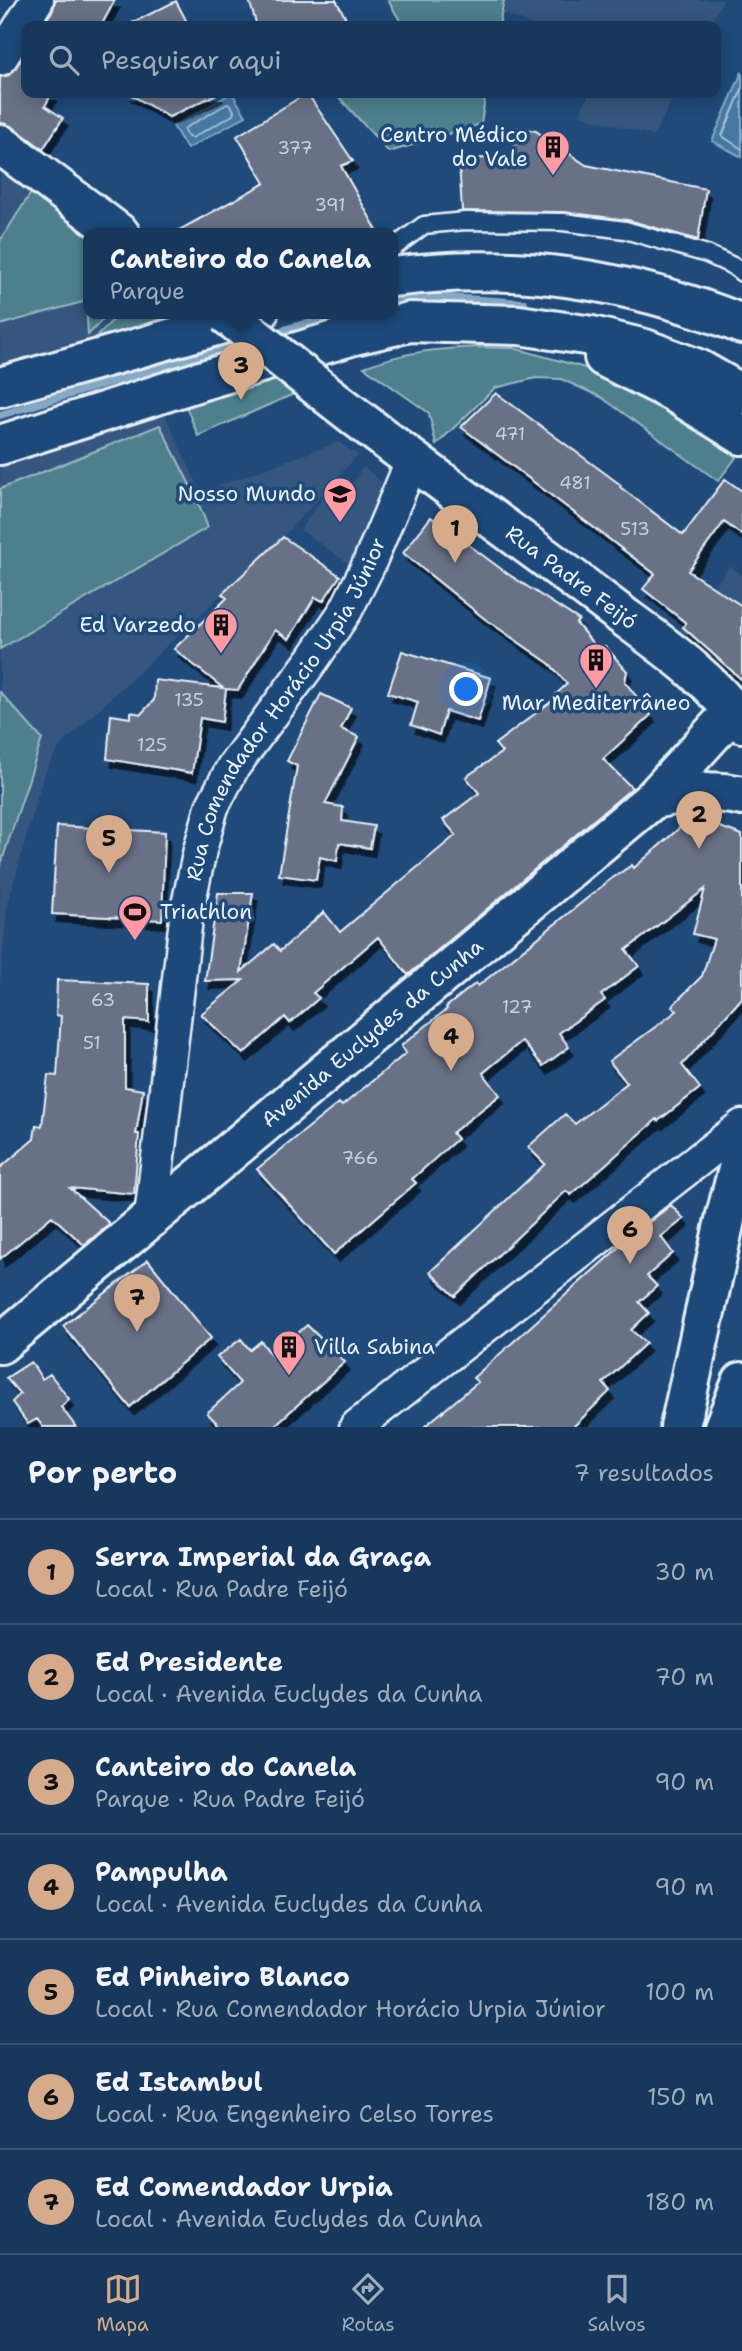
<!DOCTYPE html>
<html lang="pt">
<head>
<meta charset="utf-8">
<style>
	body { margin:0; font-family:"Shantell Sans",sans-serif; background:#203f62; color:#f1f3f6 }
	.you { position:absolute; left:467px; top:690px; width:24px; height:24px; margin:-18px; border:5px solid #fff; border-radius:50%; background:#1a73e8; box-shadow:0 0 0 10px #1a73e833 }
	.badge { display:grid; place-items:center; width:46px; height:46px; border-radius:50%; background:#d6ab8b; color:#111; font-size:23px; font-weight:700 }
	.pin { position:absolute; translate:-50% -58px; filter:drop-shadow(0 2px 4px #0008) }
	.pin::after { content:''; position:absolute; top:37px; width:24px; height:21px; background:inherit; clip-path:polygon(0 0,100% 0,50% 100%) }
	.popup { position:absolute; left:83px; top:228px; width:315px; height:91px; box-sizing:border-box; display:grid; place-content:center; border-radius:14px; background:#17385c; filter:drop-shadow(0 2px 5px #0005); font-size:23px; white-space:nowrap; color:#9eacbb }
	.popup b { font-size:26px; color:#f1f3f6 }
	.popup::after { content:''; position:absolute; left:50%; top:100%; margin-left:-14px; border:14px solid transparent; border-top-color:#17385c }
	.list { margin:0; padding:0; list-style:none }
	h2 { display:flex; justify-content:space-between; align-items:center; height:91px; margin:0; padding:0 28px; font-size:30px }
	h2 small { font-size:23px; font-weight:400; color:#9eacbb }
	.list li { display:grid; grid-template-columns:46px 1fr auto; gap:21px; align-items:center; box-sizing:border-box; height:105px; padding:0 28px; border-top:2px solid #365272 }
	.list b { display:block; font-size:26px; white-space:nowrap }
	.list p { margin:0; font-size:23px; white-space:nowrap; color:#9eacbb }
	.list em { font-size:23px; font-style:normal; color:#9eacbb }
	.icon { flex:none; width:38px; height:38px; fill:none; stroke:currentColor; stroke-width:2; stroke-linecap:round; stroke-linejoin:round }
	.map { position:relative; flex:none; width:742px; height:1427px; overflow:hidden }
	.search { position:absolute; background:#17385c; box-shadow:0 4px 18px #0003; left:21px; right:21px; top:21px; height:77px; display:flex; align-items:center; gap:18px; box-sizing:border-box; padding:0 24px; border-radius:14px; color:#9eacbb; font-size:26px }
	.sheet { height:826px; background:#17385c }
	nav { display:flex; justify-content:space-around; align-items:center; box-sizing:border-box; height:98px; border-top:2px solid #365272; background:#17385c; font-size:19px; color:#9eacbb }
	nav a { display:grid; justify-items:center; gap:4px }
	nav .on { color:#d6ab8b }
	.map>svg:first-child { display:block }
	.built { fill:#35567e }
	.green { fill:#4e808c; stroke:#9bb8c2; stroke-width:2 }
	.water { fill:#4478a2; stroke:#86a8c4; stroke-width:2 }
	.lines { fill:none; stroke-linecap:round; stroke-linejoin:round }
	.shore { stroke:#a6c1d6; stroke-width:2 }
	.stream { stroke:#86a8c4; stroke-width:8 }
	.building { fill:#677186; stroke:#e8f1f8; stroke-width:2; filter:url(#shadow) }
	.service-casing { stroke:#e8f1f8; stroke-width:21 }
	.minor-casing { stroke:#e8f1f8; stroke-width:37 }
	.secondary-casing { stroke:#e8f1f8; stroke-width:44 }
	.primary-casing { stroke:#e8f1f8; stroke-width:44 }
	.service { stroke:#1f4a7a; stroke-width:16 }
	.minor { stroke:#1f4a7a; stroke-width:32 }
	.secondary { stroke:#1f4a7a; stroke-width:38 }
	.primary { stroke:#1f4a7a; stroke-width:38 }
	.secondary-bridge-casing { stroke:#e8f1f8; stroke-width:44; stroke-linecap:butt }
	.secondary-bridge { stroke:#1f4a7a; stroke-width:38 }
	.labels { text-anchor:middle; stroke-width:7; stroke-linejoin:round; paint-order:stroke }
	.number-label { font-size:18px; fill:#c8d1dc }
	.poi-label { font-size:21px; fill:#e8f1f8; stroke:#1f4a7a; text-anchor:end }
	.street-label { font-size:21px; fill:#e8f1f8; stroke:#1f4a7a }
</style>
</head>
<body>
<div class="map">
<svg width="742" height="1427" viewBox="0 0 742 1427">
	<defs>
		<filter id="shadow"><feDropShadow dx="4.5" dy="8" stdDeviation="0" flood-color="#0009"/></filter>
	</defs>
	<rect width="100%" height="100%" fill="#1f4a7a"/>
	<filter id="ink" filterUnits="userSpaceOnUse"><feTurbulence type="fractalNoise" baseFrequency=".0143" numOctaves="2"/><feDisplacementMap in="SourceGraphic" scale="14" xChannelSelector="R" yChannelSelector="G"/><feConvolveMatrix kernelMatrix="1 2 1 2 8 2 1 2 1" color-interpolation-filters="sRGB"/></filter>
	<g filter="url(#ink)">
		<path class="built" d="M504,0H723L710,26H535L501,13Z
			M589,93H676L653,136L579,115Z
			M0,149L89,234V314H218L0,378Z
			M162,409L201,492L338,442L358,455L283,537L59,747L43,777L7,907L0,988V464Z
			M363,467L384,484L379,518L355,568L300,530L330,487L344,495Z
			M730,566L742,575V636L717,666L677,633Z"/>
		<path class="green" d="M388,0H504L499,26H403Z
			M335,93H486L481,124L389,152Z
			M36,185L89,234V314H108L88,335L86,301L0,325V241Z
			M119,314H212L92,341Z
			M478,347L514,348L596,371L697,417L739,454L718,481L601,397L561,379L536,378L495,388L436,445L429,413L364,367C403,352 435,349 478,347Z
			M276,367L296,393L198,436L186,406Z
			M160,425L194,493L208,527L0,649V489Z
			M0,692L42,739L0,867Z"/>
		<path class="water" d="M742,72V157L712,141Z
			M232,93L246,116L187,149L173,126Z"/>
		<g class="lines">
			<path class="shore" d="M742,89L722,136L742,149
				M227,104L231,105L234,111L233,115L192,138L188,137L184,131L185,128Z"/>
			<path class="stream" d="M393,301L419,296L524,303
				M271,334L337,314
				M0,415L242,343"/>
		</g>
		<path class="building" d="M55,0H115L101,26H42L53,10Z
			M249,0H336L350,26H257Z
			M176,1L189,26H126Z
			M26,52V93H52L45,106L63,118L43,149L13,127L0,123V77L9,75L15,69Z
			M128,93H219L169,117Z
			M307,93L353,161L341,166L379,234H172L265,183L237,136Z
			M518,128L536,131L586,165L706,189L698,240L628,220L564,212L462,211L459,160L512,156Z
			M496,393L621,485L620,487L683,535L725,479L742,491V535L724,522L688,571L742,606V680L683,627L686,623L643,589L655,574L461,427Z
			M431,517L508,574L579,620L576,623L595,646H605L627,671L625,682L651,715L603,759L632,788L408,975L378,937L313,993L319,998L290,1023L285,1017L243,1054L201,1014L243,980L205,981L218,893H253L241,972L274,944L280,951L324,912L340,932L456,835L443,820L479,793L466,777L502,752L495,744L556,698L554,696L567,684L550,664L485,619L403,553Z
			M283,537L340,576L323,601L315,597L289,639L275,630L238,690L226,689L222,722L200,718L192,773L107,759L111,715L131,718V712L141,714L154,700L155,680L223,688L174,649L227,598L222,594Z
			M402,651L491,678L478,721L446,711L439,735L411,725L418,702L388,693Z
			M321,694L351,708L341,729L359,737L325,804L343,807L342,821L374,826L370,848L339,843L337,861L320,857L316,880L279,875L297,766L287,761Z
			M692,817L742,835V998L682,1065L700,1088L658,1121L657,1119L571,1195L566,1191L455,1296L430,1272L545,1164L528,1147L565,1114L575,1124L627,1083L609,1061L677,1011L672,1006L702,976L714,939L693,934L705,889L626,950L639,966L601,995L605,1000L559,1033L569,1047L543,1066L522,1041L483,1073L500,1095L452,1133L457,1139L412,1179L416,1183L334,1254L257,1169L339,1103L342,1106L406,1053L401,1046L447,1009L446,1007L476,983L478,986L611,879L632,865L634,868Z
			M57,826L165,832L162,920L52,914Z
			M57,980L149,984V1022L125,1020V1087L143,1090L136,1134H139L134,1194L70,1188L110,1224L84,1245L52,1216L0,1259V1168L34,1139L36,1125L42,1126L48,1075L57,1076L61,1016L56,1015Z
			M671,1205L684,1219L661,1237L673,1253L647,1276L657,1286L639,1302L649,1313L631,1330L646,1343L603,1383L610,1391L573,1427H424L478,1382L473,1378L635,1233Z
			M148,1260L211,1338L130,1407L63,1326Z
			M307,1325L345,1362L273,1427H221L207,1413L240,1383L217,1357L241,1339L250,1350L261,1341L272,1356Z
			M31,1362L42,1379L50,1374L69,1399L61,1407L76,1427H43L37,1419L28,1424L12,1402L20,1394L6,1378Z"/>
		<g class="lines">
			<g class="service-casing">
				<path id="service" d="M393,248L424,225L465,221L563,222L625,230L707,254L733,266L742,273"/>
			</g>
			<g class="minor-casing">
				<g id="minor">
					<path d="M0,59L37,0"/>
					<path id="s1" d="M151,1217L187,910L200,850L212,807L233,767L313,659L346,610L368,566L413,459"/>
					<path d="M356,1427L742,1126"/>
				</g>
			</g>
			<g class="secondary-casing">
				<g id="secondary">
					<path d="M0,144L120,234"/>
					<path id="s2" d="M314,384C407,459 507,528 603,601C650,637 709,674 742,723"/>
					<path d="M653,799C684,793 711,789 742,796"/>
					<path id="s3" d="M0,1344L653,799L734,710"/>
				</g>
			</g>
			<g class="primary-casing">
				<path id="primary" d="M393,277C515,261 628,279 742,324
					M604,357L672,391L742,435
					M0,387L258,314
					M0,445L200,381L354,335L410,322L519,325L592,336L645,349L698,369L742,394
					M680,1427L726,1215L742,1154
					M724,1427L742,1382"/>
			</g>
			<use href="#service" class="service"/>
			<use href="#minor" class="minor"/>
			<use href="#secondary" class="secondary"/>
			<use href="#primary" class="primary"/>
			<g class="secondary-bridge-casing">
				<path id="secondary-bridge" d="M226,314L314,384"/>
			</g>
			<use href="#secondary-bridge" class="secondary-bridge"/>
		</g>
	</g>
	<defs>
		<g id="building-pin" transform="scale(1.75)"><path d="M0 17L-7.5 6A9.5 9.5 0 1 1 7.5 6Z" fill="#ff9aa2" stroke="#1f4a7a"/><path d="M-4-6H4V6H1V3H-1V6H-4ZM-2.5-4.3h1.7v1.8h-1.7ZM.8-4.3h1.7v1.8H.8ZM-2.5-1h1.7V.8h-1.7ZM.8-1h1.7V.8H.8Z" fill="#111"/></g>
		<g id="school-pin" transform="scale(1.75)"><path d="M0 17L-7.5 6A9.5 9.5 0 1 1 7.5 6Z" fill="#ff9aa2" stroke="#1f4a7a"/><path d="M0-5L7-2L0 1L-7-2ZM-4 1L0 2.5L4 1V4Q0 6-4 4Z" fill="#111"/></g>
		<g id="stadium-pin" transform="scale(1.75)"><path d="M0 17L-7.5 6A9.5 9.5 0 1 1 7.5 6Z" fill="#ff9aa2" stroke="#1f4a7a"/><path d="M0-5a6.5 5 0 1 0 0 10a6.5 5 0 1 0 0-10ZM-3.5-1.8h7v3.6h-7Z" fill="#111"/></g>
	</defs>
	<g fill-rule="evenodd">
		<use href="#building-pin" x="553" y="147"/>
		<use href="#school-pin" x="340" y="494"/>
		<use href="#building-pin" x="221" y="625"/>
		<use href="#building-pin" x="596" y="660"/>
		<use href="#stadium-pin" x="135" y="912"/>
		<use href="#building-pin" x="289" y="1347"/>
	</g>
	<g class="labels">
		<g class="number-label">
			<text x="295" y="154">377</text>
			<text x="330" y="211">391</text>
			<text x="510" y="440">471</text>
			<text x="575" y="489">481</text>
			<text x="635" y="535">513</text>
			<text x="189" y="706">135</text>
			<text x="152" y="751">125</text>
			<text x="103" y="1006">63</text>
			<text x="517" y="1013">127</text>
			<text x="92" y="1049">51</text>
			<text x="360" y="1164">766</text>
		</g>
		<g class="poi-label">
			<text x="528" y="142">Centro Médico<tspan x="528" dy="24">do Vale</tspan></text>
			<text x="316" y="501">Nosso Mundo</text>
			<text x="196" y="632">Ed Varzedo</text>
			<text x="596" y="710" text-anchor="middle">Mar Mediterrâneo</text>
			<text x="160" y="919" text-anchor="start">Triathlon</text>
			<text x="314" y="1354" text-anchor="start">Villa Sabina</text>
		</g>
		<g class="street-label">
			<text dy="7" stroke="none"><textPath href="#s2" startOffset="322">Rua Padre Feijó</textPath></text>
			<text dy="7" stroke="none"><textPath href="#s1" startOffset="536">Rua Comendador Horácio Urpia Júnior</textPath></text>
			<text dy="7" stroke="none"><textPath href="#s3" startOffset="485">Avenida Euclydes da Cunha</textPath></text>
		</g>
	</g>
</svg>
<div class="you"></div>
<div class="pin badge" style="left:455px;top:563px">1</div>
<div class="pin badge" style="left:699px;top:849px">2</div>
<div class="pin badge" style="left:241px;top:400px">3</div>
<div class="popup"><b>Canteiro do Canela</b>Parque</div>
<div class="pin badge" style="left:451px;top:1071px">4</div>
<div class="pin badge" style="left:109px;top:873px">5</div>
<div class="pin badge" style="left:630px;top:1264px">6</div>
<div class="pin badge" style="left:137px;top:1332px">7</div>
<div class="search"><svg class="icon" aria-label="search" viewBox="0 0 24 24"><circle cx="10" cy="10" r="6"/><path d="M15 15l6 6"/></svg>Pesquisar aqui</div>
</div>
<section class="sheet">
<h2>Por perto<small>7 resultados</small></h2>
<ul class="list">
<li><span class="badge">1</span><div><b>Serra Imperial da Graça</b><p>Local · Rua Padre Feijó</p></div><em>30 m</em></li>
<li><span class="badge">2</span><div><b>Ed Presidente</b><p>Local · Avenida Euclydes da Cunha</p></div><em>70 m</em></li>
<li><span class="badge">3</span><div><b>Canteiro do Canela</b><p>Parque · Rua Padre Feijó</p></div><em>90 m</em></li>
<li><span class="badge">4</span><div><b>Pampulha</b><p>Local · Avenida Euclydes da Cunha</p></div><em>90 m</em></li>
<li><span class="badge">5</span><div><b>Ed Pinheiro Blanco</b><p>Local · Rua Comendador Horácio Urpia Júnior</p></div><em>100 m</em></li>
<li><span class="badge">6</span><div><b>Ed Istambul</b><p>Local · Rua Engenheiro Celso Torres</p></div><em>150 m</em></li>
<li><span class="badge">7</span><div><b>Ed Comendador Urpia</b><p>Local · Avenida Euclydes da Cunha</p></div><em>180 m</em></li>
</ul>
</section>
<nav>
<a class="on"><svg class="icon" aria-label="map" viewBox="0 0 24 24"><path d="M3 6l6-2 6 2 6-2v14l-6 2-6-2-6 2zM9 4v14M15 6v14"/></svg>Mapa</a>
<a><svg class="icon" aria-label="directions" viewBox="0 0 24 24"><path d="M12 3l9 9-9 9-9-9zM9 14v-3h6M13 9l2 2-2 2"/></svg>Rotas</a>
<a><svg class="icon" aria-label="saved" viewBox="0 0 24 24"><path d="M7 4h10v16l-5-4-5 4z"/></svg>Salvos</a>
</nav>
</body>
</html>
